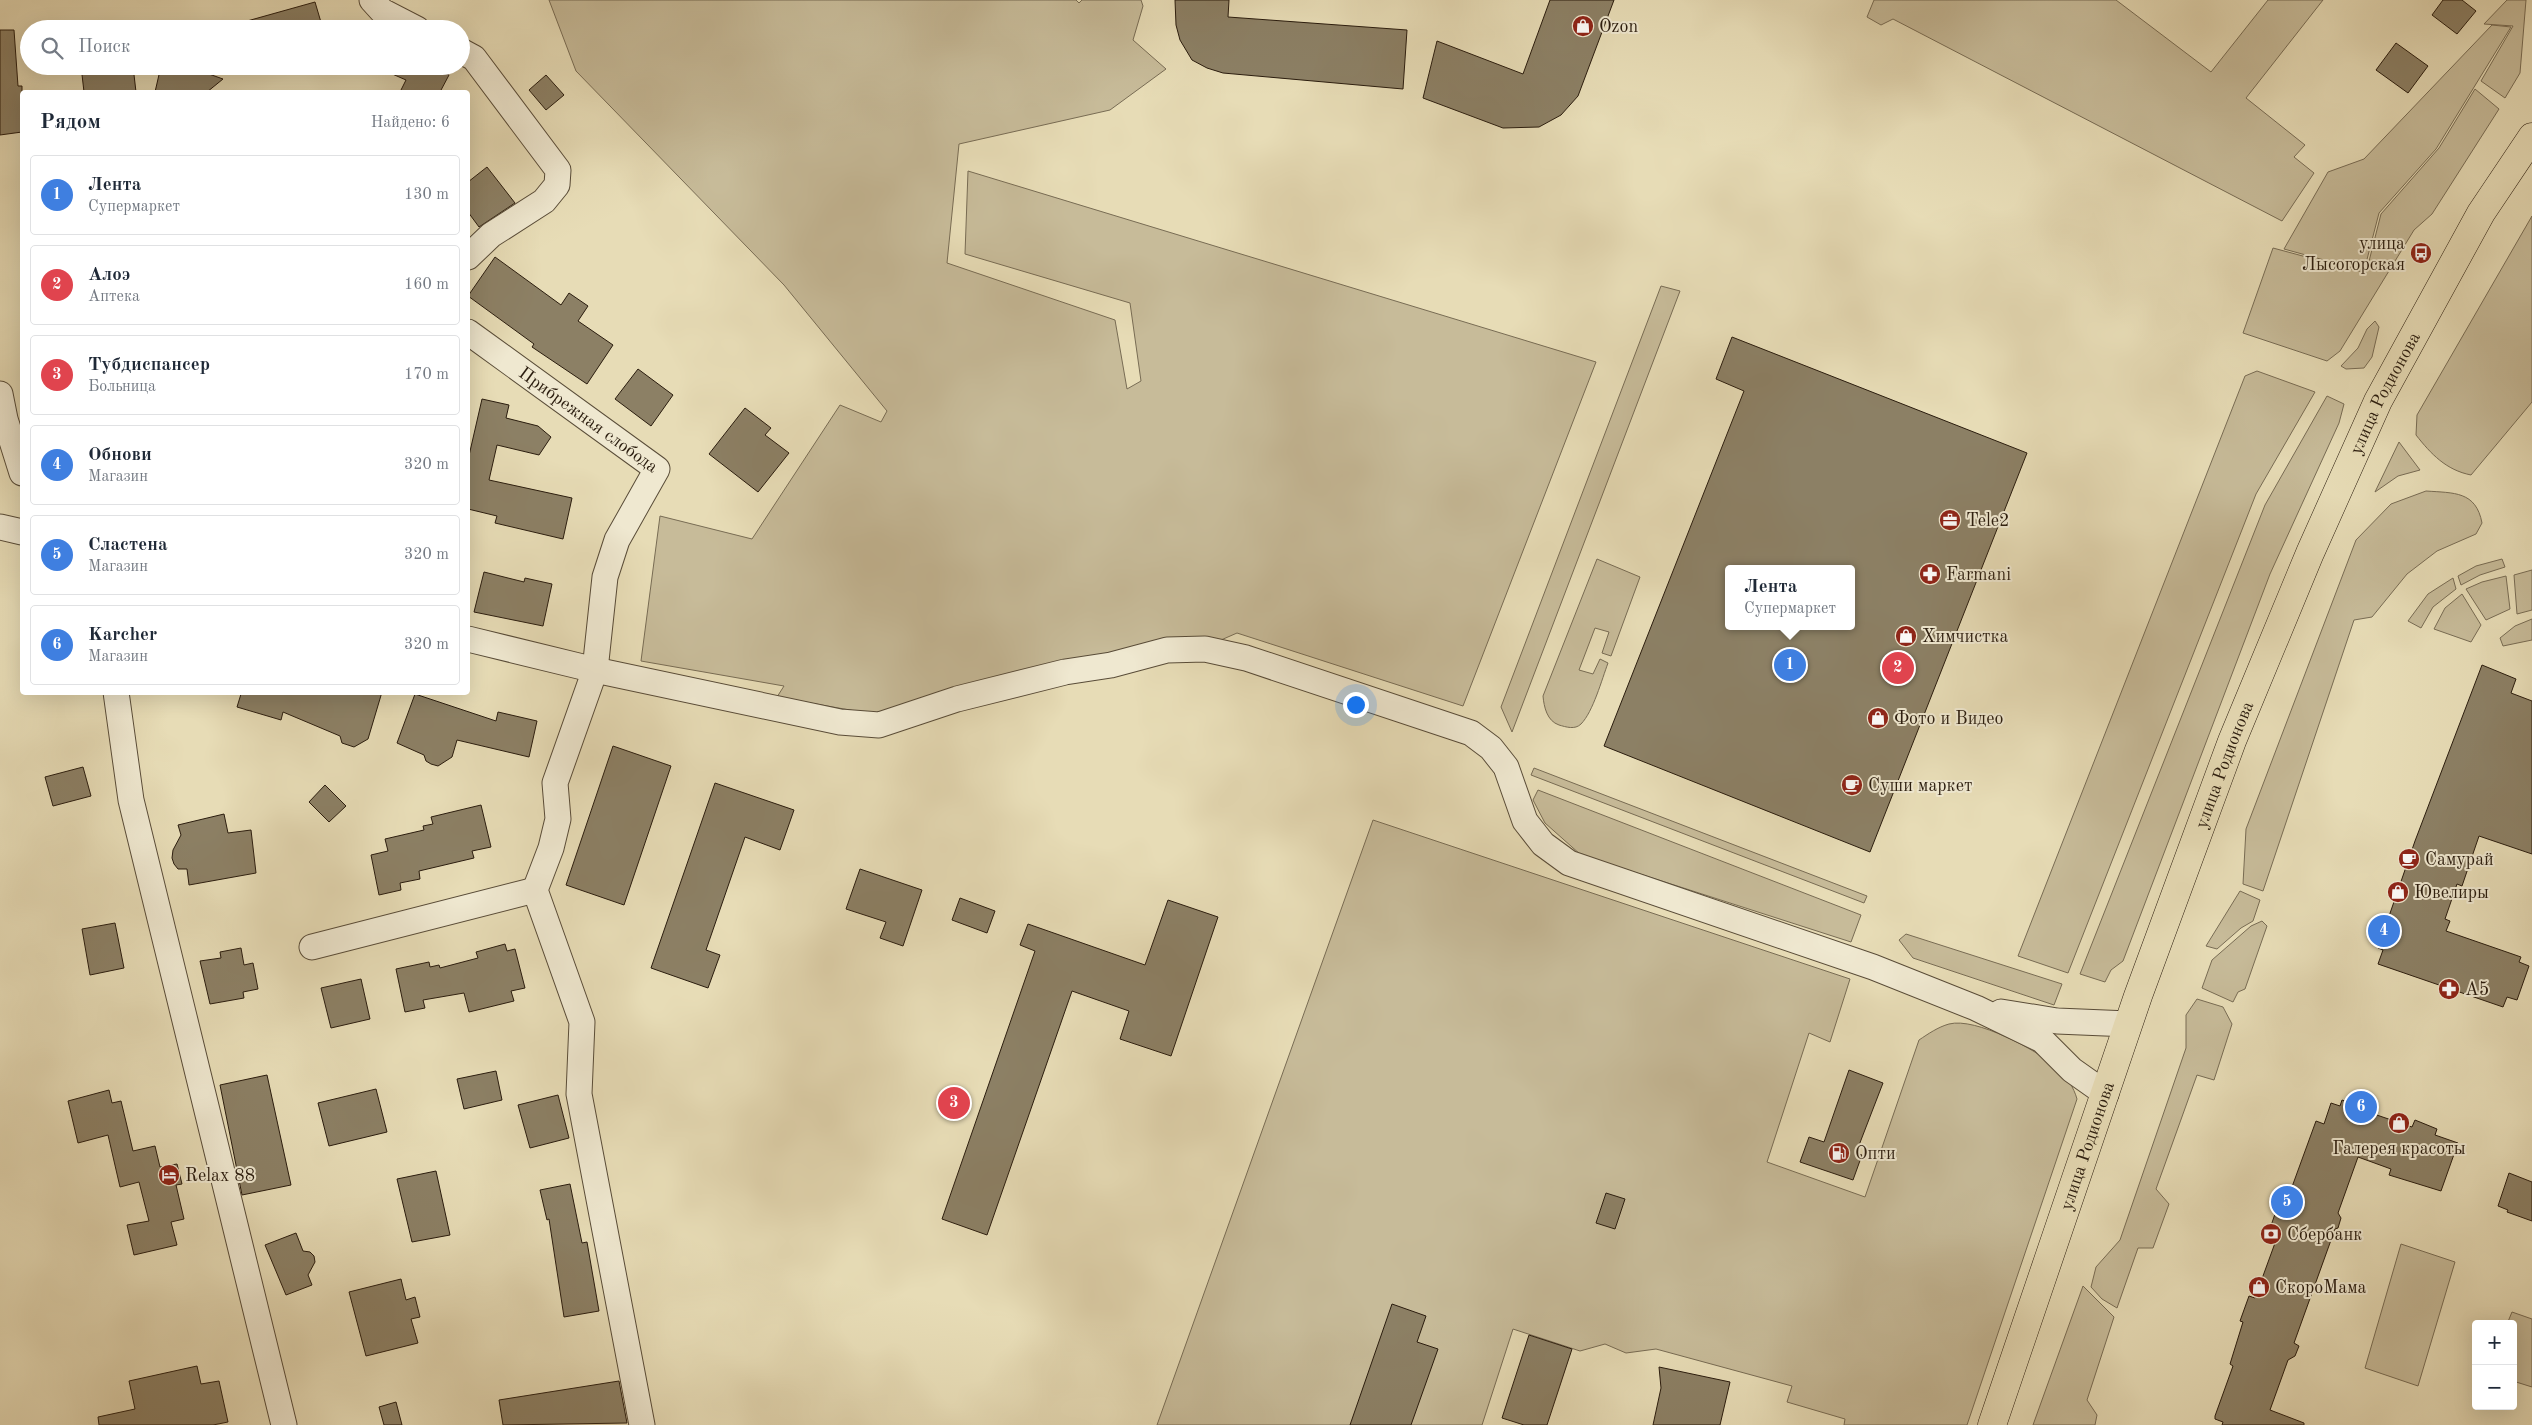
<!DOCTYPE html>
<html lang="ru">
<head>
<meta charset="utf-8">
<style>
	body { margin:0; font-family:"Old Standard TT",serif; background:#f6f6f7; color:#1f2937 }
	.controls { position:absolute; right:15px; bottom:15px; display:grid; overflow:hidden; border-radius:5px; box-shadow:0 5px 20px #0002 }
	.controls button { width:45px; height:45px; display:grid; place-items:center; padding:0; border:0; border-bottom:1px solid #e0e1e3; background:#fff; color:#1f2937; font:25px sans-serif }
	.you { position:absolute; left:1355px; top:704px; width:18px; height:18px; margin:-12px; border:4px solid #fff; border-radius:50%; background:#1a73e8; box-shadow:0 0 0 8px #1a73e833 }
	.badge { display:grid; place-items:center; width:32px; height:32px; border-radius:50%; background:#0f766e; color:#fff; font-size:16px; font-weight:700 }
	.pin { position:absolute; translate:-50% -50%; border:2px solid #fff; box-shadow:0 1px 5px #0006 }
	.popup { position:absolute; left:1725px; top:565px; width:130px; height:65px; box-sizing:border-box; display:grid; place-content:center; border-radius:5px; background:#fff; filter:drop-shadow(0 1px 4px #0005); font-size:16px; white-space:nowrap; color:#747a83 }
	.popup b { font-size:19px; color:#1f2937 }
	.popup::after { content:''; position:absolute; left:50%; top:100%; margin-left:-10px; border:10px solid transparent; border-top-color:#fff }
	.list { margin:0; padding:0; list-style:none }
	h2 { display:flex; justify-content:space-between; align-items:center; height:65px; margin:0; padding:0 20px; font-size:21px }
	h2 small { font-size:16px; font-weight:400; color:#747a83 }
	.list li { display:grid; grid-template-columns:32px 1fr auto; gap:15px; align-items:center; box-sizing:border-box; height:80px; margin:0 10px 10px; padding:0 10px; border:1px solid #e0e1e3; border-radius:5px }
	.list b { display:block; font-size:19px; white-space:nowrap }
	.list p { margin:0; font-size:16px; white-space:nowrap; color:#747a83 }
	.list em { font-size:16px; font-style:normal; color:#747a83 }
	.icon { flex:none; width:28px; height:28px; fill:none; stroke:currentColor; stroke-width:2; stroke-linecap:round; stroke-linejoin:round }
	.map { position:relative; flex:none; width:2532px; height:1425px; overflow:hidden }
	.search { position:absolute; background:#fff; box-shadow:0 5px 20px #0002; left:20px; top:20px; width:450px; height:55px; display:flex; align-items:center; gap:12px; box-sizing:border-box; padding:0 18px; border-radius:28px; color:#747a83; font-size:19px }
	.panel { position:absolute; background:#fff; box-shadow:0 5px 20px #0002; left:20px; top:90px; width:450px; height:605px; border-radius:5px }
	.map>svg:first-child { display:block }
	.green { fill:#c7bb99; stroke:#786c54 }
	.building { fill:#8c8065; stroke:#2a1c0e; fill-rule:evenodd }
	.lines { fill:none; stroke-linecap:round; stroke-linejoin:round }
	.minor-casing { stroke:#594c38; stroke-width:27 }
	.primary-casing { stroke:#2a1c0e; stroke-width:29 }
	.minor { stroke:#efe8d0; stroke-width:25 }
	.primary { stroke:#e7dcb6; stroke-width:28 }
	.labels { text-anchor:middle; stroke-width:4; stroke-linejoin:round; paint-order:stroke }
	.poi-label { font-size:18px; fill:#2a1c0e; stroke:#efe8d0; text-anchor:start }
	.street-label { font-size:18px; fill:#2a1c0e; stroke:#efe8d0 }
</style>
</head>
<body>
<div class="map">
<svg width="2532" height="1425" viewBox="0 0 2532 1425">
	<rect width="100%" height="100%" fill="#e7dcb6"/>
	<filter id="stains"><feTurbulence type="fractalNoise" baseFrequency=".004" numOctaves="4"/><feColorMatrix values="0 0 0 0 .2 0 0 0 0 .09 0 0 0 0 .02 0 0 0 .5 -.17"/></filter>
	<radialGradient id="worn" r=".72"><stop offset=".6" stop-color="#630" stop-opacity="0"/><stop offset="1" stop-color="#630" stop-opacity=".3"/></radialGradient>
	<path class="green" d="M549,0H1076L1079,3L1082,0H1141L1143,6L1133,40L1166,69L1110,110L959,144L947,263L1115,320L1127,389L1141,381L1130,303L965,254L968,171L1596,362L1463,706L1237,633L1221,640L872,714L777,697L784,686L641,661L660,516L752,539L840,405L881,422L887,411L784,285L576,71Z
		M1874,0H2116L2211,72L2268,0H2323L2246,98L2305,145L2294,157L2314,173L2282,221L1893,19L1881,25L1867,17Z
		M2507,0H2526L2520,73L2505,98L2481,81L2513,26L2484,24Z
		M2492,25L2511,27L2436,149L2379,213L2364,271L2284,249L2328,172L2364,159Z
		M2475,89L2499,109L2432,214L2414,230L2340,351L2327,361L2243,333L2273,248L2366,273L2381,214L2439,148Z
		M2532,216V402L2471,475C2446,470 2431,454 2416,435L2417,415Z
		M1661,286L1680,291L1512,732L1501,707Z
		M2375,321L2379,327L2372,357L2364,368L2346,369L2341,366L2358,348L2367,329Z
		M2257,371L2315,392L2256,494L2068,973L2018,956L2245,376Z
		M2327,396L2344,404L2339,423L2270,574L2123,961L2111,970L2105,982L2080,974L2265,505Z
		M2399,442L2420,470L2398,476L2375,492Z
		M2426,491C2454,493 2476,491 2482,523L2476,534L2437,551L2407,574L2372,617L2354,620L2263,891L2243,884L2246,829L2356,540L2391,504Z
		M1597,559L1640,577L1611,656L1602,653L1609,632L1595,628L1579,670L1593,674L1600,659L1608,663C1602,679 1593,712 1581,724C1575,730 1566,727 1559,725C1547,721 1544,707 1543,696Z
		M2502,559L2505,567L2480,575L2461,585L2458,576L2476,566Z
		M2532,570V610L2517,614L2514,575Z
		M2506,576L2510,609L2486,620L2466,589L2482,582Z
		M2453,578L2456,589L2433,607L2421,628L2408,621L2428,594Z
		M2462,594L2481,625L2471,642L2434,629L2445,608Z
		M2532,619V640L2503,646L2500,638L2515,626Z
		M1534,768L1867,896L1864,903L1531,775Z
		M1538,790L1861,915L1851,942L1581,855L1545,823L1533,800Z
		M1373,820L1850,979L1830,1042L1809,1033L1767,1162L1865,1197L1919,1040C1928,1034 1938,1027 1949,1024C1976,1017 2036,1050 2057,1067C2066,1075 2074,1088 2077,1099L1967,1425H1844L1845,1419L1787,1402L1792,1386L1656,1349L1626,1353L1605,1344L1580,1351L1513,1329L1482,1425H1157Z
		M2240,891L2260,900L2253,921L2241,928L2217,949L2206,946Z
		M2262,921L2267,926L2245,989L2238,992L2233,1002L2202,988L2212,960L2251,926Z
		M1906,934L2062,984L2054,1005L1913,958L1899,940Z
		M2197,999L2223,1007L2232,1024L2214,1080L2197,1075L2156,1189L2169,1204L2153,1248H2138L2117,1308L2102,1299L2091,1287L2096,1267L2120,1240L2186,1048V1015Z
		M2401,1244L2455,1262L2418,1386L2365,1368Z
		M2083,1286L2114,1317L2087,1400L2097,1415L2095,1425H2033Z
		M2512,1312L2532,1319V1387L2513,1381V1324H2507Z"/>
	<path class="building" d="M1175,0H1229L1228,17L1407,30L1403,89L1223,73L1207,68L1192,60L1180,40L1176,25Z
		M1550,0H1614L1578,96L1561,115L1539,127L1503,128L1423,98L1437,41L1523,74Z
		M2443,0H2462L2476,11L2457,34L2432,15Z
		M315,2L323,29H241L240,23Z
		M0,30H14L18,86H22V132L0,135Z
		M2396,43L2428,66L2408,93L2376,70Z
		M81,66H133L136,92H84Z
		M161,66H208L209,74L223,79L207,92H155Z
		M374,66H442L440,71L449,75L440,92H400L406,80Z
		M546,75L564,95L546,110L529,90Z
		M487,167L515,203L479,227L468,212V182Z
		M495,257L561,305L569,293L588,306L578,321L613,345L587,384L532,347L534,344L468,296Z
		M1732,337L2027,453L1870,852L1604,746L1744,391L1716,379ZM1729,569H1851V626H1729Z
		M638,369L673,395L651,426L615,399Z
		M482,399L509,405L506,418L538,426L551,437L539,455L497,445L489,480L572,498L563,539L495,523L497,516L468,509V460Z
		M745,408L771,428L765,435L789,453L758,492L709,454Z
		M484,572L524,582L525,578L552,584L543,626L474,612Z
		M2482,665L2516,679L2511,693L2532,701V854L2479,836L2462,886L2457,884L2445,919L2450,921L2446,931L2521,957L2519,962L2529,966L2517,1000L2507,997L2503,1007L2378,964L2383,950L2378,948L2415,841Z
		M238,692H382L368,739L354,747L342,743L340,736L283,712L281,720L237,707L241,694Z
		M415,694L496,721L498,712L537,721L529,757L457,740L452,757L438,766L431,764L426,761L424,755L397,743Z
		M613,746L671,766L624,905L566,885Z
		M83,767L91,796L53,806L45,777Z
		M715,783L794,810L780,850L745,837L706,950L720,955L708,988L651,968Z
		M325,785L346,806L329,822L309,802Z
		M481,805L491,847L472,851L474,858L419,871L420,879L400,883L401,890L379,895L371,855L388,851L385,839L424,830L423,826L433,824L431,817Z
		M224,814L228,833L251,830L256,873L189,885L187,869H178L174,864L172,858L173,850L181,835L178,825Z
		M860,869L922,890L903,946L880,938L886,922L846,909Z
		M960,898L995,911L987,933L952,920Z
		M1168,900L1218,917L1171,1056L1120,1039L1129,1011L1072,991L987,1235L942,1219L1035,951L1020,945L1028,924L1145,965Z
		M115,923L124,968L90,975L82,929Z
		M505,944L507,951L515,949L525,988L511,991L514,1001L469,1012L464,993L423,1000L425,1008L405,1012L396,969L429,962L430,967L439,965L440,968L478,958L476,952Z
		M241,948L244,965L253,963L258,989L243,992L244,998L210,1004L200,961L221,958L220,952Z
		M361,979L370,1019L331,1028L321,988Z
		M1849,1070L1883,1083L1856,1153L1862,1155L1853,1180L1800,1162L1809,1137L1824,1142Z
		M496,1071L502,1100L464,1109L457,1079Z
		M267,1075L291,1185L242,1195L220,1085Z
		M376,1089L387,1132L329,1146L318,1103Z
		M109,1090L112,1103L121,1101L133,1151L155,1146L160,1167L177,1164L182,1184L176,1185L184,1219L171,1222L177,1245L134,1255L127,1225L149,1221L139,1182L120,1187L108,1135L78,1143L68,1101Z
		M558,1095L569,1138L530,1148L518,1105Z
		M2342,1100L2366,1108L2365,1111L2412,1127L2415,1120L2437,1129L2435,1135L2458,1143L2441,1191L2389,1175L2391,1169L2358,1157L2338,1213L2341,1218L2338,1228L2335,1229L2294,1343L2299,1346L2295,1356L2288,1360L2270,1410L2304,1423V1425H2222L2223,1422L2215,1419V1416L2233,1366L2230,1364L2243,1322L2240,1321L2249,1296L2255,1298L2275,1243L2266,1240L2275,1214L2281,1217L2316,1121L2324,1124L2331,1103L2340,1106Z
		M436,1171L450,1235L412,1242L397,1179Z
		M2509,1173L2532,1182V1221L2507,1212L2508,1210L2498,1206Z
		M570,1184L582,1243L587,1242L599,1311L564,1317L549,1219L547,1220L540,1190Z
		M1606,1193L1625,1199L1615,1229L1596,1223Z
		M296,1233L303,1251L310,1252L314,1256L315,1262L308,1275L312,1285L286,1295L265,1245Z
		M401,1279L406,1300L415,1297L420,1317L411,1319L418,1343L366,1356L349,1292Z
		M1392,1304L1426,1316L1417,1342L1438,1349L1411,1425H1350Z
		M1529,1335L1572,1349L1547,1425H1524L1502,1418Z
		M197,1366L201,1384L219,1381L228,1422L213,1425H99L98,1417L135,1409L129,1381Z
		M1659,1367L1730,1382L1720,1425H1653L1661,1388Z
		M619,1381L627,1423L503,1425L499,1400Z
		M396,1402L402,1425H384L379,1407Z"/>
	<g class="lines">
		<g class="minor-casing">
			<g id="minor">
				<path d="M372,0L382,11L417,29"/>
				<path d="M461,51L474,58L558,170L557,185L544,201L491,235L468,257"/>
				<path id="s1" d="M468,332L657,469L617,540L605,577L595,670L555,783L558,819L551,848L535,890L582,1022L579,1094L642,1425"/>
				<path d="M0,394L5,419L22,473"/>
				<path d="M0,527L22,532"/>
				<path d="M468,639L595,670L840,722L879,725L957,699L1065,672L1111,665L1167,650L1205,649L1246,658L1471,733L1491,748L1506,767L1525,821L1543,844L1569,863L1873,967L1976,1008L2042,1040L2072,1070L2106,1094"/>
				<path d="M116,692L131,800L284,1425"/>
				<path d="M312,947L535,890"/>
				<path d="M2001,1012L2057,1021L2129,1024"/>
			</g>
		</g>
		<g class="primary-casing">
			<g id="primary">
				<path id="s2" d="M1992,1425L2138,996L2232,741L2310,553L2378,401L2481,213L2532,137"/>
			</g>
		</g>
		<use href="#minor" class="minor"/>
		<use href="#primary" class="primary"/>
	</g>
	<defs>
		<g id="shop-disc" transform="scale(1.125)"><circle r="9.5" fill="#8f2418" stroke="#efe8d0"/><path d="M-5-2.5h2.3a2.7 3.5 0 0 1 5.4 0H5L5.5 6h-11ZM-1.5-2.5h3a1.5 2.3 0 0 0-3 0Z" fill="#fff"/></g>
		<g id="bus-disc" transform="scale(1.125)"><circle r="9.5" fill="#8f2418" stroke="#efe8d0"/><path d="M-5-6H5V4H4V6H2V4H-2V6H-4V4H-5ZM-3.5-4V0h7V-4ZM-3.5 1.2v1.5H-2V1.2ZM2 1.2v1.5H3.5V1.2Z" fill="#fff"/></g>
		<g id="office-disc" transform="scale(1.125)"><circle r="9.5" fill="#8f2418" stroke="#efe8d0"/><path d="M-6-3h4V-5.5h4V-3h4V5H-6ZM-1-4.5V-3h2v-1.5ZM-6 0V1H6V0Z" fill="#fff"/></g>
		<g id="pharmacy-disc" transform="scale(1.125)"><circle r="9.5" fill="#8f2418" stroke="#efe8d0"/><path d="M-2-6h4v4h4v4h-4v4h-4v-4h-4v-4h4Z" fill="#fff"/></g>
		<g id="cafe-disc" transform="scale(1.125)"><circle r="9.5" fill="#8f2418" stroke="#efe8d0"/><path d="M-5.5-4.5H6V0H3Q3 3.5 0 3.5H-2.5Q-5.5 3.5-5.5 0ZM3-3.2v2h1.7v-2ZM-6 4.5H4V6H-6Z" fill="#fff"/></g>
		<g id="fuel-disc" transform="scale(1.125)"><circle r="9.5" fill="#8f2418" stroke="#efe8d0"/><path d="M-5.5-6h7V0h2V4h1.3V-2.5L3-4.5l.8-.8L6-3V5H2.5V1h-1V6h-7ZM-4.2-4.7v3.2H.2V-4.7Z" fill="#fff"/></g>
		<g id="hotel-disc" transform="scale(1.125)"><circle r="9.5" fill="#8f2418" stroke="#efe8d0"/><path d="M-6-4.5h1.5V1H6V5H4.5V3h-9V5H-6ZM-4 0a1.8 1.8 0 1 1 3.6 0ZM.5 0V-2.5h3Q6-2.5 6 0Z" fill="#fff"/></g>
		<g id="bank-disc" transform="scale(1.125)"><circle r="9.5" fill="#8f2418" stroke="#efe8d0"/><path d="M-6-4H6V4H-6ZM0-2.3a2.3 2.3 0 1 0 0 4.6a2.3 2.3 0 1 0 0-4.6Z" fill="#fff"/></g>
	</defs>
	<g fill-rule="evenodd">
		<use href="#shop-disc" x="1583" y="26"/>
		<use href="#bus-disc" x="2421" y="253"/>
		<use href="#office-disc" x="1950" y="520"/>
		<use href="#pharmacy-disc" x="1930" y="574"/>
		<use href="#shop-disc" x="1906" y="636"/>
		<use href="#shop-disc" x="1878" y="718"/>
		<use href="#cafe-disc" x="1852" y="785"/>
		<use href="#cafe-disc" x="2409" y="859"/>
		<use href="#shop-disc" x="2398" y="892"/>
		<use href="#pharmacy-disc" x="2449" y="989"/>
		<use href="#shop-disc" x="2399" y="1123"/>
		<use href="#fuel-disc" x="1839" y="1153"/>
		<use href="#hotel-disc" x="169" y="1175"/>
		<use href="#bank-disc" x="2271" y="1234"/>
		<use href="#shop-disc" x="2259" y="1287"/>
	</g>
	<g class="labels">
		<g class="poi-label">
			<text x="1599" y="32">Ozon</text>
			<text x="2405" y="249" text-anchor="end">улица<tspan x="2405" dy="21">Лысогорская</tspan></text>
			<text x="1966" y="526">Tele2</text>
			<text x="1946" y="580">Farmani</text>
			<text x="1922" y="642">Химчистка</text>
			<text x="1894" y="724">Фото и Видео</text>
			<text x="1868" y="791">Суши маркет</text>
			<text x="2425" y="865">Самурай</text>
			<text x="2414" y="898">Ювелиры</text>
			<text x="2465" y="995">А5</text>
			<text x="2399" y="1154" text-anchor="middle">Галерея красоты</text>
			<text x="1855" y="1159">Опти</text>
			<text x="185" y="1181">Relax 88</text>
			<text x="2287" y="1240">Сбербанк</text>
			<text x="2275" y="1293">СкороМама</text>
		</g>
		<g class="street-label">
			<text dy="6" stroke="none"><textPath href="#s2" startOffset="1105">улица Родионова</textPath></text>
			<text dy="6" stroke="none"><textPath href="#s1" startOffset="149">Прибрежная слобода</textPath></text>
			<text dy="6" stroke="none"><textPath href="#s2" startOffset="700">улица Родионова</textPath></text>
			<text dy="6" stroke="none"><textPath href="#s2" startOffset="295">улица Родионова</textPath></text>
		</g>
	</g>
	<rect width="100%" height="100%" filter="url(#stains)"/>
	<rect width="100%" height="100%" fill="url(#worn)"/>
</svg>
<div class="controls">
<button>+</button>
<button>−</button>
</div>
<div class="you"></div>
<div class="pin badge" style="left:1790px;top:665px;background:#3f7fe0">1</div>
<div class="popup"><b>Лента</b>Супермаркет</div>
<div class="pin badge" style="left:1898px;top:668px;background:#e0444e">2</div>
<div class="pin badge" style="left:954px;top:1103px;background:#e0444e">3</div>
<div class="pin badge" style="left:2384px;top:931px;background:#3f7fe0">4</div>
<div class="pin badge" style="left:2287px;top:1202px;background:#3f7fe0">5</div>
<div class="pin badge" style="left:2361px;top:1107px;background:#3f7fe0">6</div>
<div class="search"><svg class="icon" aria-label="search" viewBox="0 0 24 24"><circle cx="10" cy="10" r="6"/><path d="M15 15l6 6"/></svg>Поиск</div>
<section class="panel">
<h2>Рядом<small>Найдено: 6</small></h2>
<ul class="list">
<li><span class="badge" style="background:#3f7fe0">1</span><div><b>Лента</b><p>Супермаркет</p></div><em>130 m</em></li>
<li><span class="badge" style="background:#e0444e">2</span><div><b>Алоэ</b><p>Аптека</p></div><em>160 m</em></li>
<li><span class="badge" style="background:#e0444e">3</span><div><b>Тубдиспансер</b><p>Больница</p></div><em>170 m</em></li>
<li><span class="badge" style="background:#3f7fe0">4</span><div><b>Обнови</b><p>Магазин</p></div><em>320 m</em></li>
<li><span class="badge" style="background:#3f7fe0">5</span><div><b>Сластена</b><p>Магазин</p></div><em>320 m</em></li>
<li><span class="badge" style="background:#3f7fe0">6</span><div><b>Karcher</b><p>Магазин</p></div><em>320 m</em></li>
</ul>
</section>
</div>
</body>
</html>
